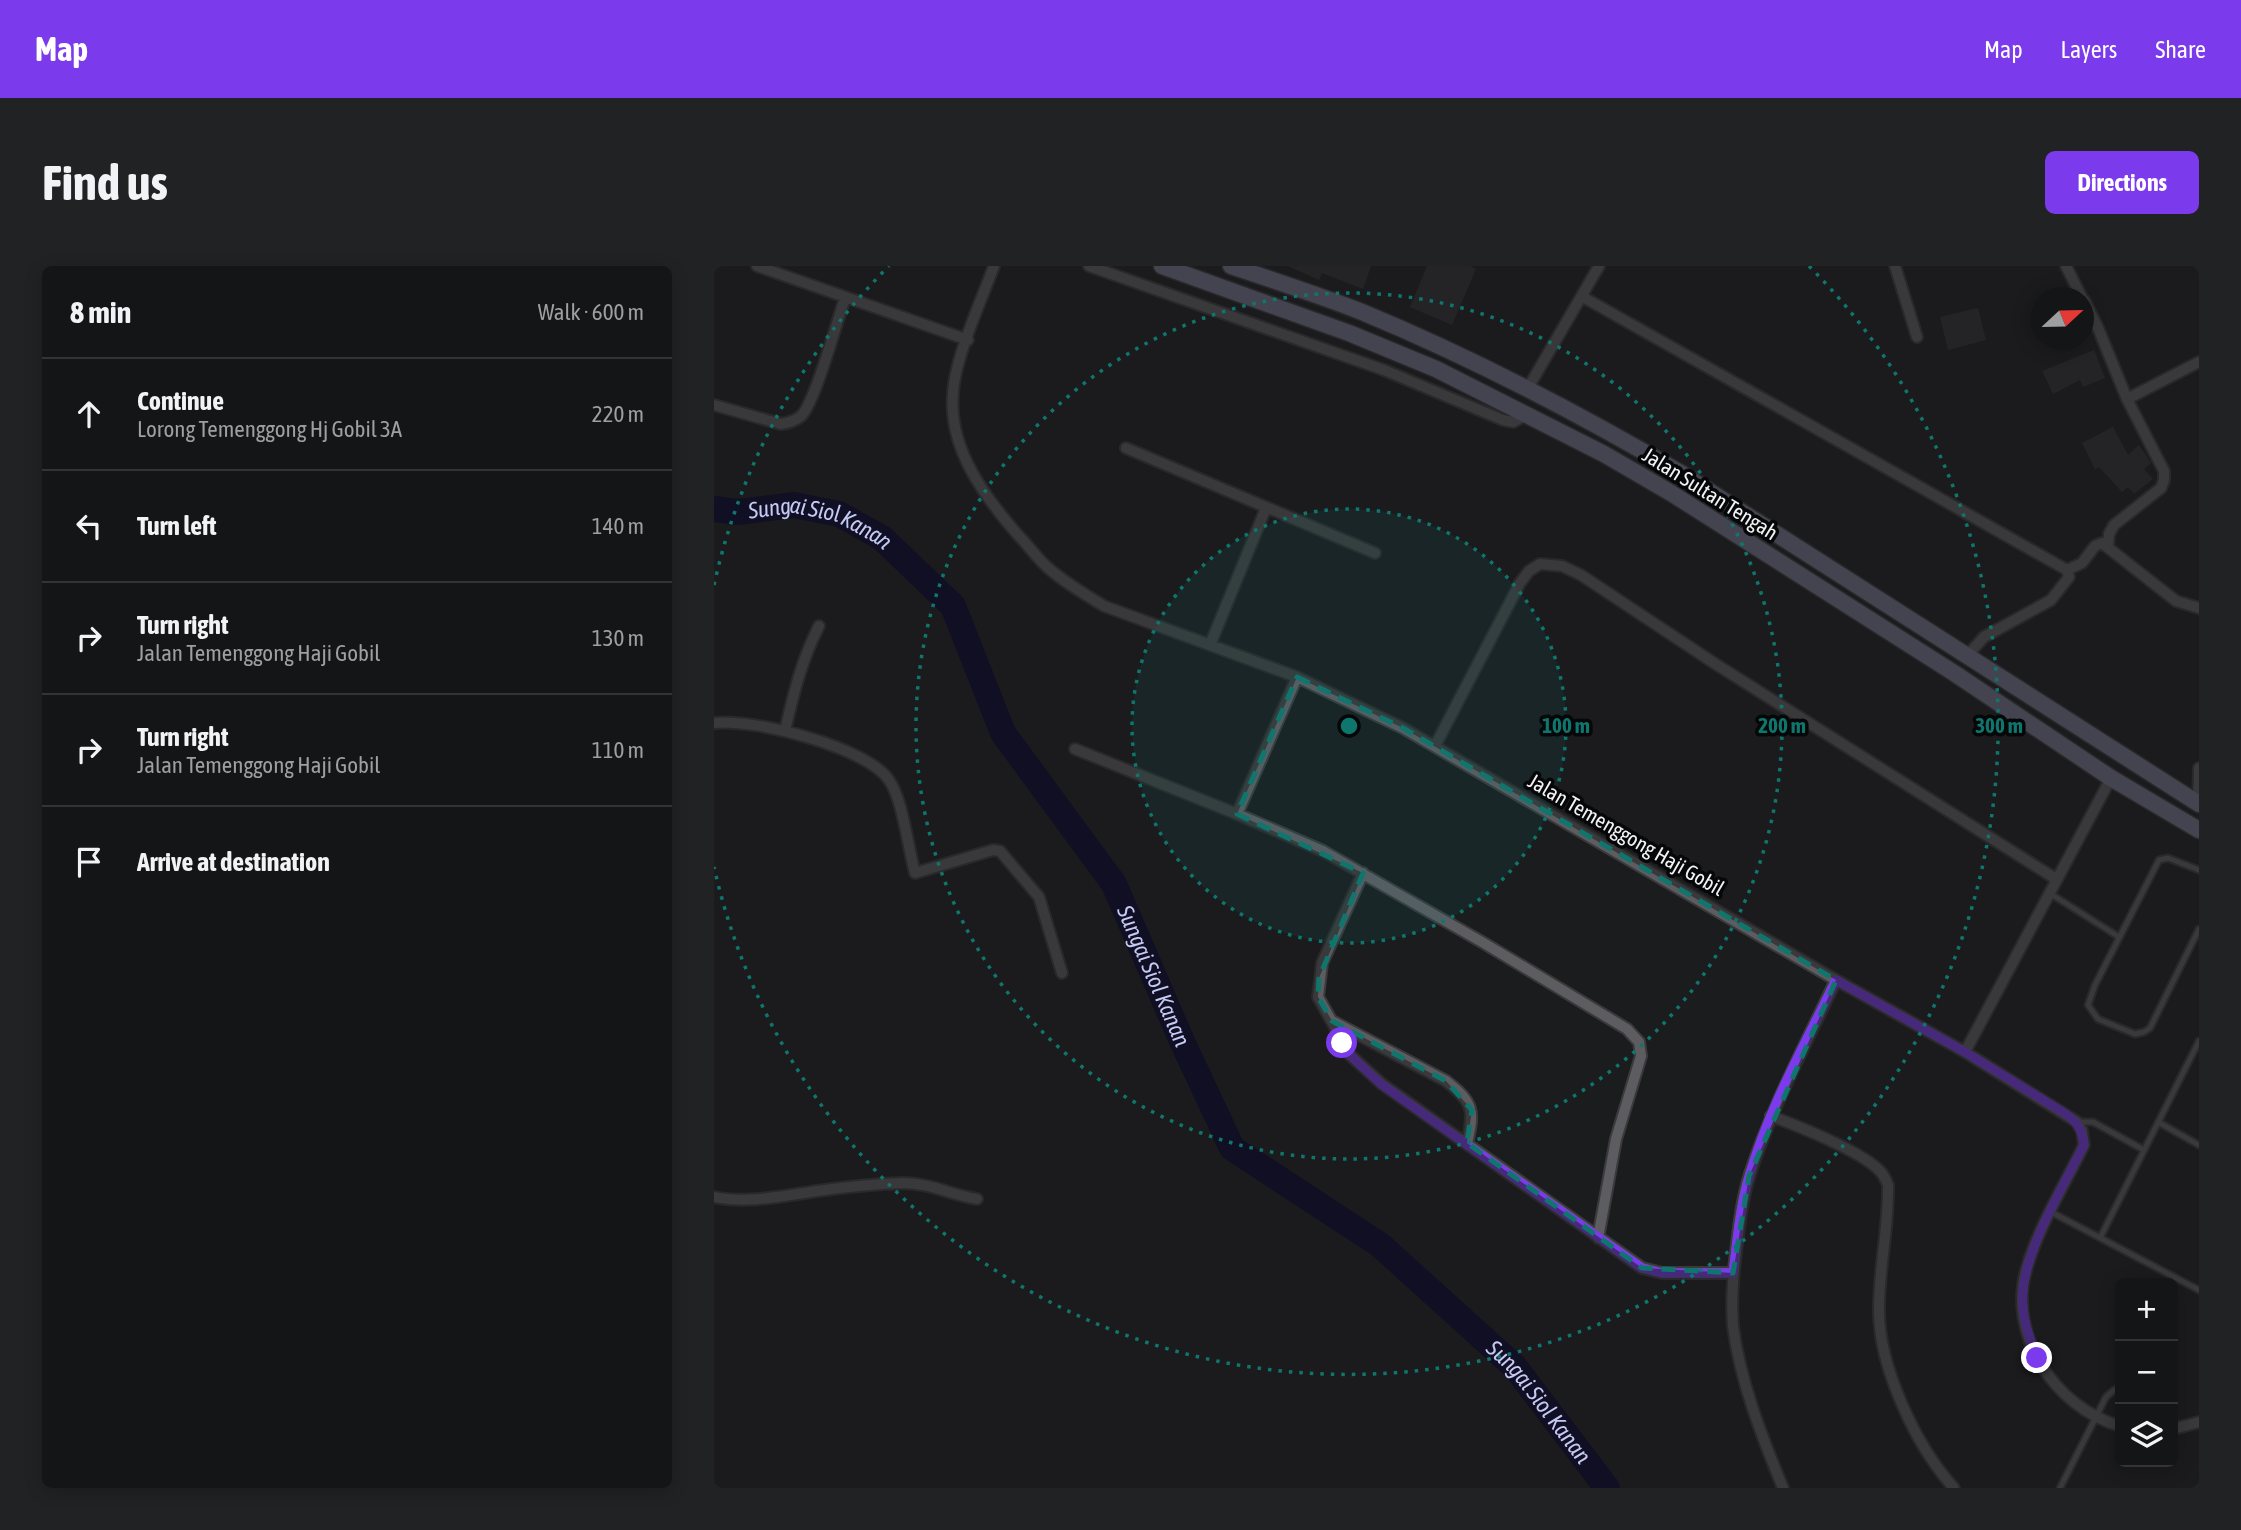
<!DOCTYPE html>
<html lang="en">
<head>
<meta charset="utf-8">
<style>
	body { margin:0; font-family:"Asap Condensed",sans-serif; background:#212223; color:#f1f3f6 }
	.controls { position:absolute; right:21px; bottom:21px; display:grid; overflow:hidden; border-radius:10px; box-shadow:0 4px 18px #0003 }
	.controls button { width:63px; height:63px; display:grid; place-items:center; padding:0; border:0; border-bottom:2px solid #333435; background:#141516; color:#f1f3f6; font:35px sans-serif }
	.compass { position:absolute; left:1317px; top:21px; width:63px; height:63px; border-radius:50%; background:#141516; box-shadow:0 4px 18px #0003; rotate:68deg }
	.stop { position:absolute; width:21px; height:21px; margin:-16px; border:5px solid #7c3aed; border-radius:50%; background:#fff }
	.stop.end { background:#7c3aed; border-color:#fff; box-shadow:0 2px 7px #0008 }
	.list { margin:0; padding:0; list-style:none }
	h2 { display:flex; justify-content:space-between; align-items:center; height:91px; margin:0; padding:0 28px; font-size:30px }
	h2 small { font-size:23px; font-weight:400; color:#9d9fa1 }
	.list li { display:grid; grid-template-columns:46px 1fr auto; gap:21px; align-items:center; box-sizing:border-box; height:112px; padding:0 28px; border-top:2px solid #333435 }
	.list b { display:block; font-size:26px; white-space:nowrap }
	.list p { margin:0; font-size:23px; white-space:nowrap; color:#9d9fa1 }
	.list em { font-size:23px; font-style:normal; color:#9d9fa1 }
	.icon { flex:none; width:38px; height:38px; fill:none; stroke:currentColor; stroke-width:2; stroke-linecap:round; stroke-linejoin:round }
	.map { position:relative; flex:none; width:1485px; height:1222px; overflow:hidden; border-radius:10px }
	header { display:flex; align-items:center; gap:42px; box-sizing:border-box; height:98px; padding:0 35px; background:#7c3aed; color:#fff }
	header strong { font-size:33px }
	nav { display:flex; gap:38px; margin-inline-start:auto; font-size:24px }
	.intro { display:flex; align-items:center; justify-content:space-between; box-sizing:border-box; height:168px; padding:0 42px }
	h1 { margin:0; font-size:49px }
	.button { padding:18px 32px; border-radius:10px; background:#7c3aed; color:#fff; font-size:24px; font-weight:700 }
	main { display:flex; gap:42px; padding:0 42px }
	aside { flex:1; background:#141516; border-radius:10px; box-shadow:0 4px 18px #0003 }
	.map>svg:first-child { display:block }
	.lines { fill:none; stroke-linecap:round; stroke-linejoin:round }
	.river { stroke:#06002a; stroke-width:26 }
	.building { fill:#2f2f32 }
	.lane-casing { stroke:#3a3a3c; stroke-width:9 }
	.street-casing { stroke:#3a3a3c; stroke-width:14 }
	.secondary-casing { stroke:#3a3a3c; stroke-width:19 }
	.lane { stroke:#5d5d61; stroke-width:5 }
	.street { stroke:#5d5d61; stroke-width:10 }
	.secondary { stroke:#75778e; stroke-width:16 }
	.route { stroke:#7c3aed; stroke-width:9 }
	.marked { fill:none; stroke:#0f766e; stroke-width:5; stroke-dasharray:14 9; stroke-linejoin:round }
	.ring { fill:none; stroke:#0f766e; stroke-width:3.5; stroke-dasharray:3.5 7 }
	.labels { text-anchor:middle; stroke-width:7; stroke-linejoin:round; paint-order:stroke }
	.street-label { font-size:21px; fill:#f3f3f5; stroke:#060708 }
	.water-label { font-size:23px; font-style:italic; fill:#c5caf4; stroke:#060708 }
	.centre { fill:#0f766e; stroke:#060708; stroke-width:3.5 }
	.ring-label { font-size:21px; text-anchor:middle; font-weight:bold; fill:#0f766e; stroke:#060708; stroke-width:7; stroke-linejoin:round; paint-order:stroke }
</style>
</head>
<body>
<header>
<strong>Map</strong>
<nav><a>Map</a><a>Layers</a><a>Share</a></nav>
</header>
<div class="intro"><h1>Find us</h1><a class="button">Directions</a></div>
<main>
<aside>
<h2>8 min<small>Walk · 600 m</small></h2>
<ul class="list">
<li><svg class="icon" aria-label="ahead" viewBox="0 0 24 24"><path d="M12 20V5M6 11l6-6 6 6"/></svg><div><b>Continue</b><p>Lorong Temenggong Hj Gobil 3A</p></div><em>220 m</em></li>
<li><svg class="icon" aria-label="left" viewBox="0 0 24 24"><path d="M17 20v-9H6M10 6l-5 5 5 5"/></svg><div><b>Turn left</b></div><em>140 m</em></li>
<li><svg class="icon" aria-label="right" viewBox="0 0 24 24"><path d="M7 20v-9h11M14 6l5 5-5 5"/></svg><div><b>Turn right</b><p>Jalan Temenggong Haji Gobil</p></div><em>130 m</em></li>
<li><svg class="icon" aria-label="right" viewBox="0 0 24 24"><path d="M7 20v-9h11M14 6l5 5-5 5"/></svg><div><b>Turn right</b><p>Jalan Temenggong Haji Gobil</p></div><em>110 m</em></li>
<li><svg class="icon" aria-label="arrive" viewBox="0 0 24 24"><path d="M6 21V4h12l-3 4 3 4H6"/></svg><div><b>Arrive at destination</b></div></li>
</ul>
</aside>
<div class="map">
<svg width="1485" height="1222" viewBox="0 0 1485 1222">
	<rect width="100%" height="100%" fill="#1b1c1e"/>
	<g class="lines">
		<path class="river" id="s1" d="M0,243L24,246L80,239L125,248L168,272L239,340L289,467L400,618L467,773L518,882L666,979L801,1101L893,1222"/>
	</g>
	<path class="building" d="M574,0H657L649,23L608,7L605,14Z
		M713,0H756L762,3L738,59L696,41Z
		M1264,42L1272,74L1234,84L1226,51Z
		M1380,84L1391,112L1369,121L1366,114L1339,128L1328,105Z
		M1399,161L1414,189L1425,179L1437,197L1430,203L1439,213L1420,228L1414,221L1408,226L1385,201L1381,203L1368,177Z"/>
	<g class="lines">
		<g class="lane-casing">
			<path id="lane" d="M1485,604L1454,592L1445,594L1381,719L1374,739L1384,753L1421,768L1430,766L1436,762L1485,663
				M1337,628L1405,671
				M1364,856H1379L1430,884
				M1444,856L1485,879
				M1337,946L1485,1024
				M1386,972L1485,775
				M1346,1222L1392,1131L1400,1124L1406,1122"/>
		</g>
		<g class="street-casing">
			<path id="street" d="M43,0L254,74
				M280,0C267,35 241,92 239,127C234,182 270,230 304,269C314,279 322,291 333,301C350,316 370,328 390,340L583,411L689,462L1122,714L1251,786L1363,856L1368,865L1370,879C1351,918 1325,960 1313,1001C1292,1068 1341,1142 1406,1160
				M375,0L670,104L789,154L799,156L812,149
				M1181,0L1203,71
				M1352,0L1368,32
				M869,31L1353,304L1355,311L1337,334L1270,371L1253,390
				M1370,34L1384,62L1413,133L1450,205V214L1447,222L1400,259L1395,268L1394,281
				M814,122L885,0
				M1413,133L1485,96
				M0,139L67,158C74,157 81,155 87,150C101,137 123,55 131,32
				M412,182L661,287
				M1353,304L1368,297L1381,280L1388,277L1462,335L1485,342
				M496,379L552,242
				M0,457C38,452 153,481 175,514C189,534 194,582 201,607L279,584L286,585L325,631L348,707
				M71,465C79,429 88,393 105,360
				M721,480L806,317L815,305L826,298L848,300L867,309L1000,397L1342,613
				M361,483L523,548L609,585L768,676L913,763L925,776L927,790L902,873L884,972
				M1484,537L1485,502
				M523,548L583,411
				M649,607L608,697L604,731L637,790L668,818L928,1002L948,1007H1019
				M618,755L732,815C759,836 761,844 753,877
				M1251,786L1397,512
				M1057,850C1084,860 1147,885 1166,905C1170,909 1172,914 1174,919C1175,960 1165,1001 1165,1042C1164,1100 1202,1180 1240,1222
				M0,931C34,938 68,930 103,925C131,921 161,918 189,917C216,917 238,929 263,933
				M1459,1163L1485,1156
				M1069,1222C1048,1171 1026,1115 1019,1060C1017,1036 1019,1010 1022,986C1025,960 1028,933 1036,908C1058,841 1092,778 1122,714"/>
		</g>
		<g class="secondary-casing">
			<path id="secondary" d="M448,0L635,67L722,103L890,188L957,227L1240,407L1397,512L1485,564
				M517,0C561,15 605,29 648,46C759,92 866,148 970,209L1485,538"/>
		</g>
		<use href="#lane" class="lane"/>
		<use href="#street" class="street"/>
		<use href="#secondary" class="secondary"/>
	</g>
	<g class="lines">
		<path class="route" d="M628,777L637,790L667,818L928,1002L948,1007H1019C1023,975 1026,942 1035,911C1054,843 1091,778 1122,714L1251,786L1352,848C1364,857 1368,864 1370,879C1349,921 1304,994 1309,1040C1310,1058 1317,1075 1323,1092"/>
	</g>
	<path d="M0 0H1485V1222H0ZM583,411L689,462L1122,714L1035,910L1019,1007L928,1002L753,877L758,844L732,815L618,755L604,731L605,712L649,607L523,548Z" fill="#1b1c1e" fill-opacity=".55" fill-rule="evenodd"/>
	<path class="marked" d="M583,411L689,462L1122,714L1035,910L1019,1007L928,1002L753,877L758,844L732,815L618,755L604,731L605,712L649,607L523,548Z"/>
	<circle cx="635" cy="460" r="217" fill="#0f766e" fill-opacity=".12"/>
	<g class="ring">
		<circle cx="635" cy="460" r="217"/>
		<circle cx="635" cy="460" r="433"/>
		<path d="M0 319A650 650 0 0 1 175 0M1095 0A650 650 0 1 1 0 601"/>
	</g>
	<g class="labels">
		<g class="street-label">
			<text transform="translate(996 228) rotate(32)" y="7">Jalan Sultan Tengah</text>
			<text transform="translate(912 569) rotate(30)" y="7">Jalan Temenggong Haji Gobil</text>
		</g>
		<g class="water-label">
			<text dy="8" stroke="none"><textPath href="#s1" startOffset="110">Sungai Siol Kanan</textPath></text>
			<text dy="8" stroke="none"><textPath href="#s1" startOffset="698">Sungai Siol Kanan</textPath></text>
			<text dy="8" stroke="none"><textPath href="#s1" startOffset="1288">Sungai Siol Kanan</textPath></text>
		</g>
	</g>
	<circle cx="635" cy="460" r="10" class="centre"/>
	<g class="ring-label">
		<text x="852" y="467">100 m</text>
		<text x="1068" y="467">200 m</text>
		<text x="1285" y="467">300 m</text>
	</g>
</svg>
<div class="controls">
<button>+</button>
<button>−</button>
<button><svg class="icon" aria-label="layers" viewBox="0 0 24 24"><path d="M12 4l9 5-9 5-9-5zM3 14l9 5 9-5"/></svg></button>
</div>
<svg class="compass" viewBox="-18 -18 36 36"><path d="M0-13l5 13h-10z" fill="#e53935"/><path d="M0 13l5-13h-10z" fill="#9d9fa1"/></svg>
<div class="stop" style="left:628px;top:777px"></div>
<div class="stop end" style="left:1323px;top:1092px"></div>
</div>
</main>
</body>
</html>
